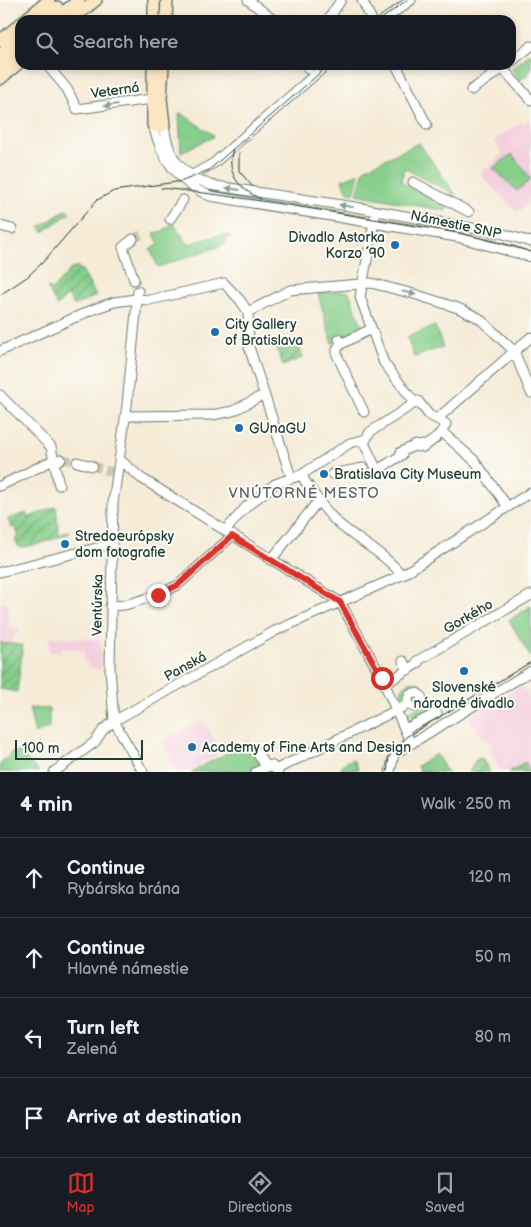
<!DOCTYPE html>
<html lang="en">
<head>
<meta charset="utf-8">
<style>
	body { margin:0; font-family:"Balsamiq Sans",sans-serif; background:#242831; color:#f1f3f6 }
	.scale { position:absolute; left:15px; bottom:12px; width:128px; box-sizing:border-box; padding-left:5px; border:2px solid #1f3d34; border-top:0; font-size:14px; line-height:18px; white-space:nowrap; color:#1f3d34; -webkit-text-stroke:4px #fdfcf7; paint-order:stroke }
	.stop { position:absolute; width:15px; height:15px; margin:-11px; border:4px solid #d93025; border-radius:50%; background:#fff }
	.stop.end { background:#d93025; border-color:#fff; box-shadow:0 1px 5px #0008 }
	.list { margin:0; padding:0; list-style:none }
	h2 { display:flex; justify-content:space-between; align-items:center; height:65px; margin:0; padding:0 20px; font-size:21px }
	h2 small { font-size:16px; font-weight:400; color:#9ea1a6 }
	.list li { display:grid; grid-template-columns:32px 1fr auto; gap:15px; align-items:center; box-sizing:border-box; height:80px; padding:0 20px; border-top:1px solid #363941 }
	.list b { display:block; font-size:19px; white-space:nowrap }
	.list p { margin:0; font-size:16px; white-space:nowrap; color:#9ea1a6 }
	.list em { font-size:16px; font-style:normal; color:#9ea1a6 }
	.icon { flex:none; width:28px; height:28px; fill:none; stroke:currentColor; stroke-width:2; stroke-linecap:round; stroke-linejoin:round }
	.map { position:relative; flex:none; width:531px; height:772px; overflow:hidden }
	.search { position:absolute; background:#171b24; box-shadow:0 2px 8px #0003; left:15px; right:15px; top:15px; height:55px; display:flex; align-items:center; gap:12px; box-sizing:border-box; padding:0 18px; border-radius:15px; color:#9ea1a6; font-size:19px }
	.sheet { height:385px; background:#171b24 }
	nav { display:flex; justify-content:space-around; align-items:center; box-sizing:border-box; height:70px; border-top:1px solid #363941; background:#171b24; font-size:14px; color:#9ea1a6 }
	nav a { display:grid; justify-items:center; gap:2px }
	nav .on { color:#d93025 }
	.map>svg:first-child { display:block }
	.built { fill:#f4cfde }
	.green { fill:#86ce8a; stroke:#52865f }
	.garden { fill:url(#garden-furrows); stroke:#52865f }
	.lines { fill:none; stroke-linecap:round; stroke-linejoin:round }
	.street-tunnel { stroke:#cac8b6; stroke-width:9; stroke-dasharray:9 4.5; stroke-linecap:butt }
	.street-casing { stroke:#6a7a6d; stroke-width:11 }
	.secondary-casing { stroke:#6a7a6d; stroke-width:14 }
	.street { stroke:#fff; stroke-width:9 }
	.secondary { stroke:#fbe6c4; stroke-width:11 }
	.tram { stroke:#1f3d34; stroke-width:1 }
	.oneway { fill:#8f9e9a }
	.route { stroke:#d93025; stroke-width:6 }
	.poi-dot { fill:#1f6fb2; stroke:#fdfcf7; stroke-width:2 }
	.labels { text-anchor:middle; stroke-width:4; stroke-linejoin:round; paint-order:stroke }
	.street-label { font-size:14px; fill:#1f3d34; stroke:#fdfcf7 }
	.poi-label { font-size:14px; fill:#1f3d34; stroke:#fdfcf7; text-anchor:start }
	.neighbourhood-label { font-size:15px; letter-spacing:1px; fill:#5b646c; stroke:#fdfcf7 }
</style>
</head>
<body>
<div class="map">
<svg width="531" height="772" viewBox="0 0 531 772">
	<defs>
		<pattern id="garden-furrows" width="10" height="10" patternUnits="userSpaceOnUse" patternTransform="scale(1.25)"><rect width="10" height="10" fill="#86ce8a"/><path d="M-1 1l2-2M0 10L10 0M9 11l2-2" fill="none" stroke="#6da872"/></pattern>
	</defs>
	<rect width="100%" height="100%" fill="#fdfcf7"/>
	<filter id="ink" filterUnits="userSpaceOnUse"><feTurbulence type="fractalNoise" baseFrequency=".02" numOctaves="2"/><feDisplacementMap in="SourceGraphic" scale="10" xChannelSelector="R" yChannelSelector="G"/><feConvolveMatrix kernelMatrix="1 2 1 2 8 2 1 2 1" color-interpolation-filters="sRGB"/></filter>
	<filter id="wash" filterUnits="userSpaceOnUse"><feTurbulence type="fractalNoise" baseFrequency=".0096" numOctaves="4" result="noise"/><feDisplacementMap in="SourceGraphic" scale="20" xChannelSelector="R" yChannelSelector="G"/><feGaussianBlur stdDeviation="1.12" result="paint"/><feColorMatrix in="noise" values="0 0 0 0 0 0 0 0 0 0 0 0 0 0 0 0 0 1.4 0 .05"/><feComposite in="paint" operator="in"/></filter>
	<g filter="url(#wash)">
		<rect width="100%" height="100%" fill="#f5ebd7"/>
		<path class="built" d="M531,119V202L517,212L480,174L497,160L496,158L503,153L494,141L521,122L523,124Z
			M9,602V628L20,629L19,634H14L12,644L0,643V603Z
			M50,636L101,640V669L87,667V661H84V650L61,648L60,653L49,651Z
			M521,685L531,700V772H501L492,754V744L488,739H483L468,717Z
			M202,719L221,752L187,772H178L162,742Z"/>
		<path class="green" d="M531,53V71L521,80L511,69Z
			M181,113L213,135V137L181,152L179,114Z
			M419,143L456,195L404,168L401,182L447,205L446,211L357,194L364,169Z
			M512,154L531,179L517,191L493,168Z
			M359,173L354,193L348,192L342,180Z
			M173,223L188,244L220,235H231L223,245L158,267L150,249L159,245L154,233L163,231Z
			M346,291L349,292L362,325L332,344L318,293Z
			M435,326L443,347L414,357L407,337Z
			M531,606V656H530L509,620Z
			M411,681L420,683L424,687L418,692L412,693L400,702L402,688Z
			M429,698L433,703L429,714L419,718L406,712L419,708Z
			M29,708L49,709V727L35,734Z
			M248,742L264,772H191Z
			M20,752L39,772H0V764L11,753Z
			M436,754L447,772H420L417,766Z
			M353,759L358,769L342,772L341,765Z"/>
		<path class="garden" d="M67,209L70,213L43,232L40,227Z
			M76,266L82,270L96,296L74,306L68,295L57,306L47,287L52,290L72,268L74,269Z
			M296,339L303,357L283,366L276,347Z
			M54,507H56L59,535L69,531L70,533L39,544L19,548L15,539L19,537L15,527L11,528L8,519L26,513L28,518Z
			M0,643L23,645L17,692L0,689Z
			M479,758L482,759L490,772H469L475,761Z
			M525,762L531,772H509Z"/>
	</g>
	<g filter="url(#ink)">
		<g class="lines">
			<path class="street-tunnel" d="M133,239L144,233
				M62,459L77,462
				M92,466L112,472"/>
			<g class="street-casing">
				<path id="street" d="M248,0L274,20
					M362,0L372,20
					M328,20L341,0
					M384,20L411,0
					M511,62L531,46
					M47,65L67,89L77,109L152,99
					M396,65L427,125
					M308,69V65
					M503,69L531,100
					M471,90L508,65
					M153,125C162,159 177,182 210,196L457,237L531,257
					M164,125C168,158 179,172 210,185L355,207L500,233L531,242
					M187,178L214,163L326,65
					M413,182L469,212
					M375,217L360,297L384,363L415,403
					M170,219L183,200
					M0,226L12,229
					M133,239L123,247L134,280
					M138,291L127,405L113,503L110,668L114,721L143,772
					M248,312L290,290L371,283L414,294L458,308L479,318L514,351L531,393
					M248,312L249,347L291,477
					M339,339L341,344L371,329
					M341,344L337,349V355L364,412
					M0,351L94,309L114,302L136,299L150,300L224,283L240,300L248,312
					M0,395L51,447L59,485
					M418,401L429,415L446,424C437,440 435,438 424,447L422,445L418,447L416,445L401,452L402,455L377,470L364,443L370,432Z
					M125,416L212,415L233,411L263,395
					M437,419L531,337
					M442,432L475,461L508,507
					M119,459L141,478L340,602L382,678L411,744
					M77,462L92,466
					M332,474L363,468
					M301,475C313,492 323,510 339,524C360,542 384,553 402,575
					M0,486L49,462L61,459
					M225,531L246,507L275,484L301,475L350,443L366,439
					M271,560L319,500
					M0,572L112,544
					M110,606L125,605L158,595L178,585L232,536
					M403,661L408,670
					M417,661L531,595
					M385,684L418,663
					M408 700a7 7 0 1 1 14 0a7 7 0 1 1-14 0Z
					M405,729L437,713
					M254,749L267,767
					M277,769L409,704
					M54,772L95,742L103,730L114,721L275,631L402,575L531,492
					M256,772L271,765L278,772
					M390,772L394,754L531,671"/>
			</g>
			<g class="secondary-casing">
				<path id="secondary" d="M25,20L49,0
					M41,20L57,7
					M53,20L79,0
					M71,20L96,0
					M154,20V0
					M166,20L167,0
					M0,41L20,24
					M0,55L20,38
					M153,65V125L159,127L164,125L161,99L163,65
					M0,66L20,48
					M0,79L20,62"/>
			</g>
			<use href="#street" class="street"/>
			<use href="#secondary" class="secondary"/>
			<path class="tram" d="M380,20L407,0
				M233,149C225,173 239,189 261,199
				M239,153V171L253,187
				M161,188C237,196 312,209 386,221C435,230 485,235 531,252
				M0,295L27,277L44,261L97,200L114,191L183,181L209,170L329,65
				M387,772L389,757L406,737L531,662"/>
		</g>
		<defs><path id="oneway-solid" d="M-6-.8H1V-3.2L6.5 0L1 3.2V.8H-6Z" transform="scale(1.25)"/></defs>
		<g class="oneway">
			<use href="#oneway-solid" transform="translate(111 105) rotate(172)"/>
			<use href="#oneway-solid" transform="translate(233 189) rotate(-172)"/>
			<use href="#oneway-solid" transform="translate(346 206) rotate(-171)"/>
			<use href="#oneway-solid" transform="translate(409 293) rotate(14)"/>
		</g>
	</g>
	<g class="lines" filter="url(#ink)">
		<path class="route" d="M158,595L178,585L232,536L340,602L382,678"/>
	</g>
	<g class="poi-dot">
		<circle cx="395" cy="245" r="5"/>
		<circle cx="215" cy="332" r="5"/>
		<circle cx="239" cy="428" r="5"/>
		<circle cx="324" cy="474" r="5"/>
		<circle cx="65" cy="544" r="5"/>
		<circle cx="464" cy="671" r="5"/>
		<circle cx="192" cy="747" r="5"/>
	</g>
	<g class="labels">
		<g class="street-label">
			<text transform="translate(115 90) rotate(-8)" y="5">Veterná</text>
			<text transform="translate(456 224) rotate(12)" y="5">Námestie SNP</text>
			<text transform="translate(97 605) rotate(-89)" y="5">Ventúrska</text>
			<text transform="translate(468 616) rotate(-30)" y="5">Gorkého</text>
			<text transform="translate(185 666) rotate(-29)" y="5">Panská</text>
		</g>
		<g class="poi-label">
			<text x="385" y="242" text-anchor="end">Divadlo Astorka<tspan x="385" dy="16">Korzo ´90</tspan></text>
			<text x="225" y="329">City Gallery<tspan x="225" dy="16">of Bratislava</tspan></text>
			<text x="249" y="433">GUnaGU</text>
			<text x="334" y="479">Bratislava City Museum</text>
			<text x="75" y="541">Stredoeurópsky<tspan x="75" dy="16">dom fotografie</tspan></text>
			<text x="464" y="692" text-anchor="middle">Slovenské<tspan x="464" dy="16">národné divadlo</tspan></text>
			<text x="202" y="752">Academy of Fine Arts and Design</text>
		</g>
		<g class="neighbourhood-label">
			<text x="304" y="498">VNÚTORNÉ MESTO</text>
		</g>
	</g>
</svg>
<div class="scale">100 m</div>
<div class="stop" style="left:382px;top:678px"></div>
<div class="stop end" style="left:158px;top:595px"></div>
<div class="search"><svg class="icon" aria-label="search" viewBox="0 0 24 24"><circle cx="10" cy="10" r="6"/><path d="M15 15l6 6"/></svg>Search here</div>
</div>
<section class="sheet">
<h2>4 min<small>Walk · 250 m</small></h2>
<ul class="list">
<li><svg class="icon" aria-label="ahead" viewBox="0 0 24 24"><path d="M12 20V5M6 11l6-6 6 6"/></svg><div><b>Continue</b><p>Rybárska brána</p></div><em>120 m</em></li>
<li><svg class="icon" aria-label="ahead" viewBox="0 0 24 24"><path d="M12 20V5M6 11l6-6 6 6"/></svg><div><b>Continue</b><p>Hlavné námestie</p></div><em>50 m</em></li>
<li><svg class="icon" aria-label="left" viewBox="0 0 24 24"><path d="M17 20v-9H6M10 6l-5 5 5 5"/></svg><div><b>Turn left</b><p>Zelená</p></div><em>80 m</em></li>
<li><svg class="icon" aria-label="arrive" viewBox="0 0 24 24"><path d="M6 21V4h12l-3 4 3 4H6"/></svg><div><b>Arrive at destination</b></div></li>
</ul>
</section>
<nav>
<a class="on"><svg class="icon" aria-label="map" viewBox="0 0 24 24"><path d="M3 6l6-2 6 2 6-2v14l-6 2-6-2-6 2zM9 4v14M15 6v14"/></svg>Map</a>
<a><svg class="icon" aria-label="directions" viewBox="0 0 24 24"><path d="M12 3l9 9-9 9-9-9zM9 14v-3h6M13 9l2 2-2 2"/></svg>Directions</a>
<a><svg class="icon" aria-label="saved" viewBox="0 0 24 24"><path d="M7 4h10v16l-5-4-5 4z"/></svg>Saved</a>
</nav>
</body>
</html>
